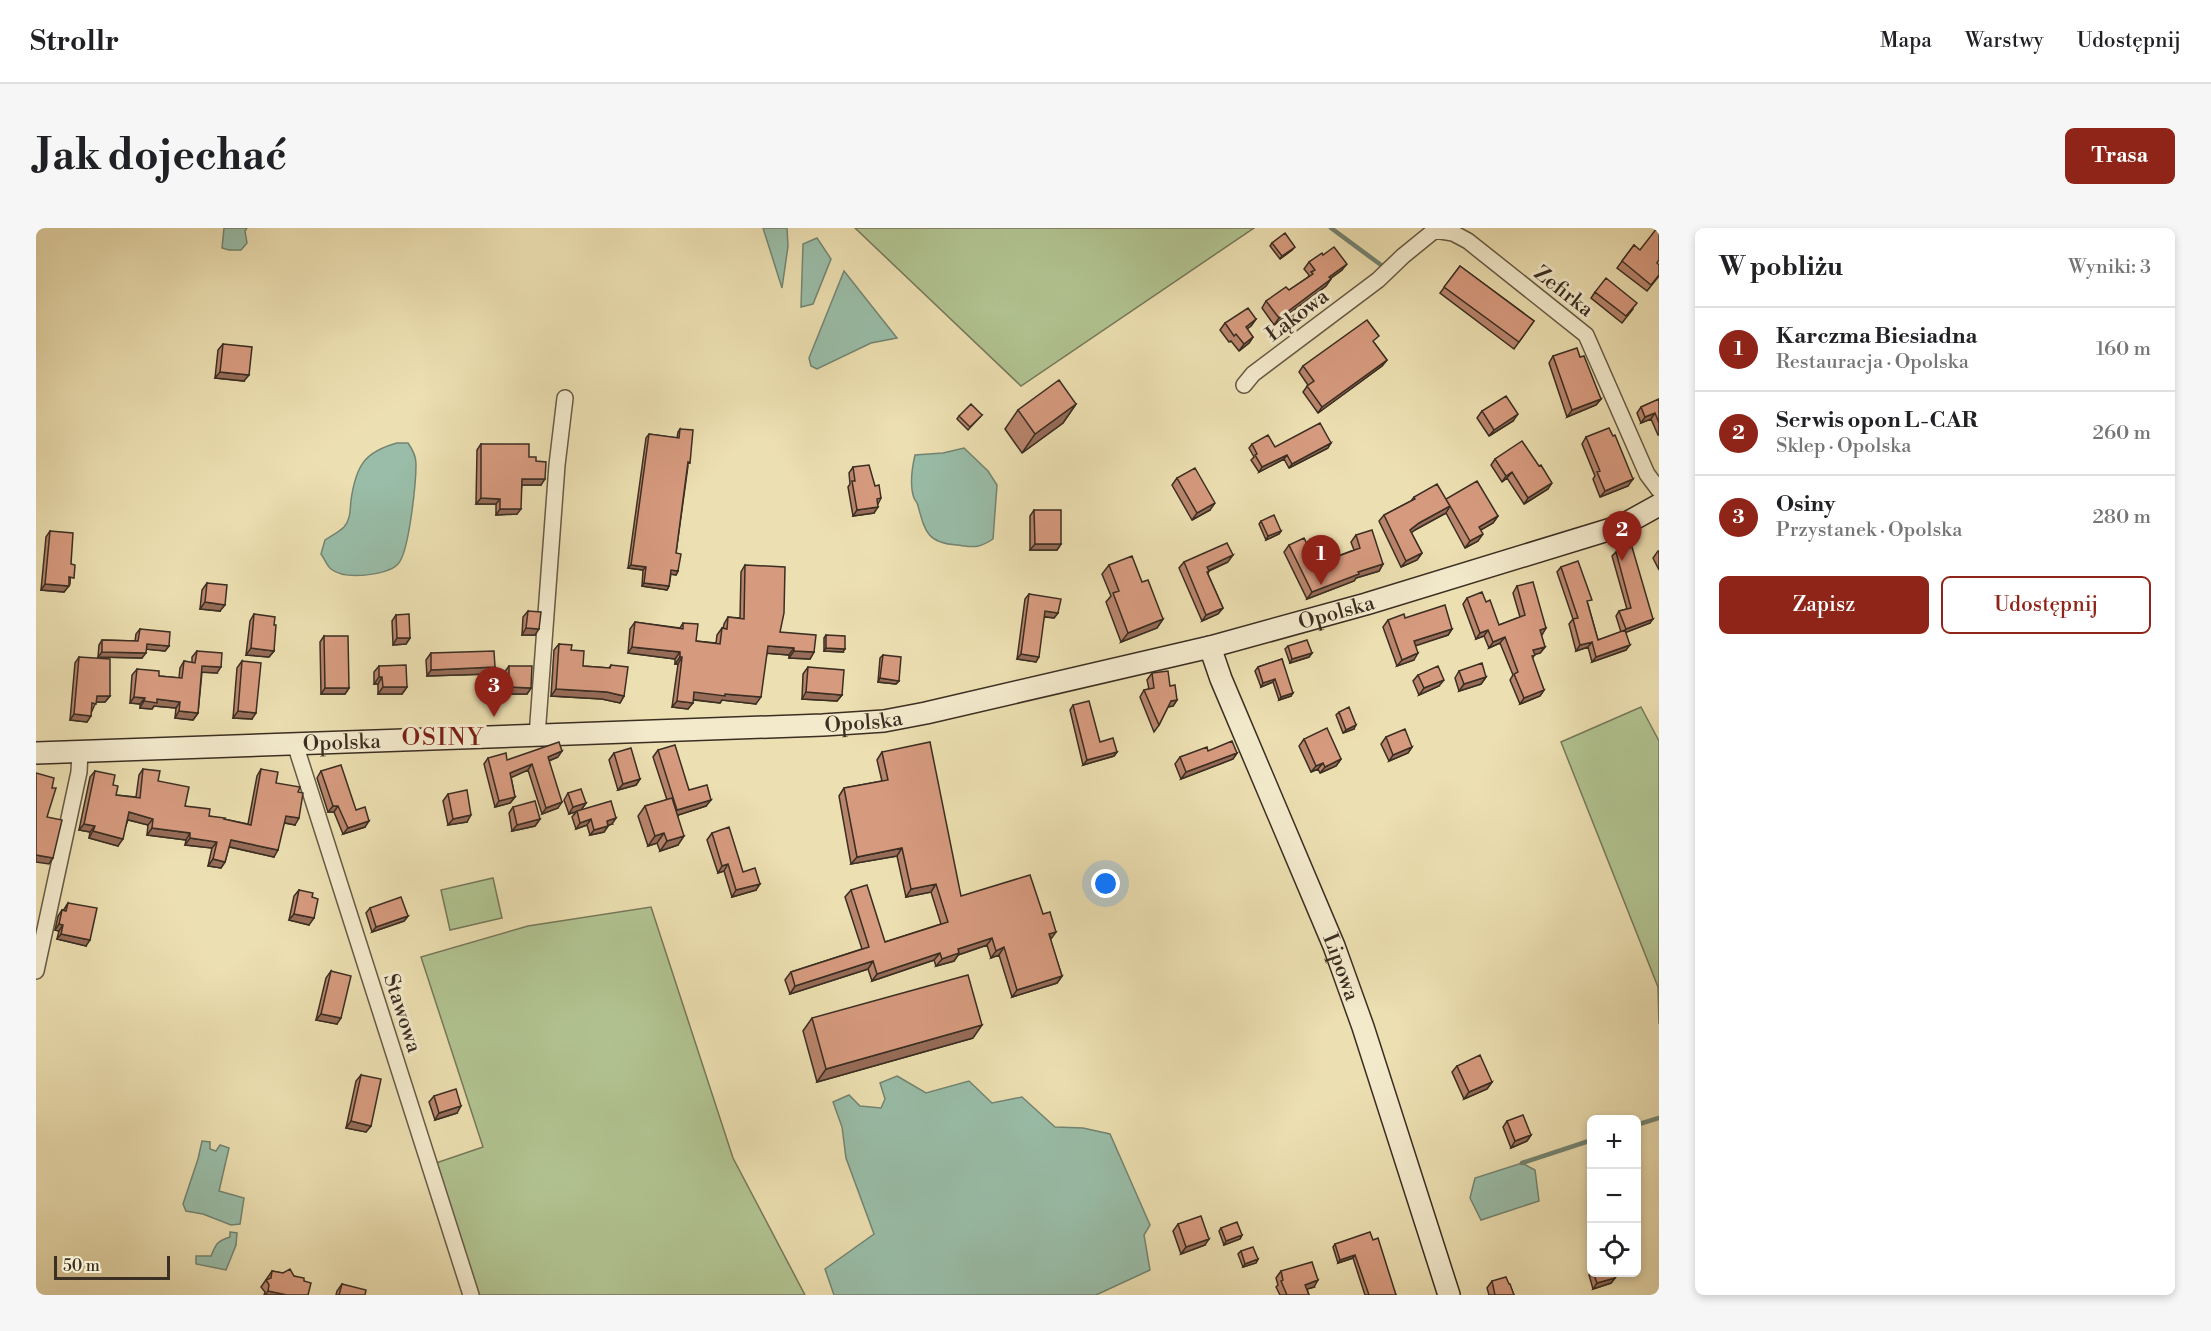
<!DOCTYPE html>
<html lang="pl">
<head>
<meta charset="utf-8">
<style>
	body { margin:0; font-family:"Libre Bodoni",serif; background:#f6f6f6; color:#202124 }
	.controls { position:absolute; right:18px; bottom:18px; display:grid; overflow:hidden; border-radius:9px; box-shadow:0 3px 9px #0003 }
	.controls button { width:54px; height:54px; display:grid; place-items:center; padding:0; border:0; border-bottom:2px solid #e0e0e0; background:#fff; color:#202124; font:30px sans-serif }
	.scale { position:absolute; left:18px; bottom:15px; width:116px; box-sizing:border-box; padding-left:6px; border:3px solid #3b2e22; border-top:0; font-size:16px; line-height:21px; white-space:nowrap; color:#3b2e22; -webkit-text-stroke:4px #f3eacc; paint-order:stroke }
	.you { position:absolute; left:1070px; top:656px; width:21px; height:21px; margin:-15px; border:4px solid #fff; border-radius:50%; background:#1a73e8; box-shadow:0 0 0 9px #1a73e833 }
	.badge { display:grid; place-items:center; width:39px; height:39px; border-radius:50%; background:#8f2418; color:#fff; font-size:20px; font-weight:700 }
	.pin { position:absolute; translate:-50% -50px; filter:drop-shadow(0 2px 3px #0008) }
	.pin::after { content:''; position:absolute; top:32px; width:21px; height:18px; background:inherit; clip-path:polygon(0 0,100% 0,50% 100%) }
	.list { margin:0; padding:0; list-style:none }
	h2 { display:flex; justify-content:space-between; align-items:center; height:78px; margin:0; padding:0 24px; font-size:26px }
	h2 small { font-size:20px; font-weight:400; color:#757577 }
	.list li { display:grid; grid-template-columns:39px 1fr auto; gap:18px; align-items:center; box-sizing:border-box; height:84px; padding:0 24px; border-top:2px solid #e0e0e0 }
	.list b { display:block; font-size:22px; white-space:nowrap }
	.list p { margin:0; font-size:20px; white-space:nowrap; color:#757577 }
	.list em { font-size:20px; font-style:normal; color:#757577 }
	.actions { display:flex; gap:12px; padding:18px 24px }
	.actions a { flex:1; padding:14px 0; border:2px solid #8f2418; border-radius:9px; text-align:center; font-size:21px; color:#8f2418 }
	.actions .main { background:#8f2418; color:#fff }
	.icon { flex:none; width:33px; height:33px; fill:none; stroke:currentColor; stroke-width:2; stroke-linecap:round; stroke-linejoin:round }
	.map { position:relative; flex:none; width:1623px; height:1067px; overflow:hidden; border-radius:9px }
	header { display:flex; align-items:center; gap:36px; box-sizing:border-box; height:84px; padding:0 30px; background:#fff; border-bottom:2px solid #e0e0e0 }
	header strong { font-size:28px }
	nav { display:flex; gap:33px; margin-inline-start:auto; font-size:21px }
	.intro { display:flex; align-items:center; justify-content:space-between; box-sizing:border-box; height:144px; padding:0 36px }
	h1 { margin:0; font-size:42px }
	.button { padding:15px 27px; border-radius:9px; background:#8f2418; color:#fff; font-size:21px; font-weight:700 }
	main { display:flex; gap:36px; padding:0 36px }
	aside { flex:1; background:#fff; border-radius:9px; box-shadow:0 3px 9px #0003 }
	.map>svg:first-child { display:block }
	.green { fill:#b1c391; stroke:#76785a; stroke-width:1.5 }
	.water { fill:#99bda8; stroke:#738472; stroke-width:1.5 }
	.lines { fill:none; stroke-linecap:round; stroke-linejoin:round }
	.stream { stroke:#738472; stroke-width:4.5 }
	.street-casing { stroke:#675a46; stroke-width:18 }
	.secondary-casing { stroke:#3b2e22; stroke-width:24 }
	.street { stroke:#f3eacc; stroke-width:15 }
	.secondary { stroke:#f3eacc; stroke-width:21 }
	.wall { fill:#b8846c; stroke:#3b2e22; stroke-width:1.5 }
	.shaded-wall { fill:#966c58; stroke:#3b2e22; stroke-width:1.5 }
	.building { fill:#d69a7e; stroke:#3b2e22; stroke-width:1.5 }
	.labels { text-anchor:middle; stroke-width:6; stroke-linejoin:round; paint-order:stroke }
	.street-label { font-size:21px; fill:#3b2e22; stroke:#f3eacc }
	.quarter-label { font-size:24px; letter-spacing:1.5px; fill:#7a1f14; stroke:#f3eacc }
</style>
</head>
<body>
<header>
<strong>Strollr</strong>
<nav><a>Mapa</a><a>Warstwy</a><a>Udostępnij</a></nav>
</header>
<div class="intro"><h1>Jak dojechać</h1><a class="button">Trasa</a></div>
<main>
<div class="map">
<svg width="1623" height="1067" viewBox="0 0 1623 1067">
	<rect width="100%" height="100%" fill="#ecdfb1"/>
	<filter id="stains"><feTurbulence type="fractalNoise" baseFrequency=".00333" numOctaves="4"/><feColorMatrix values="0 0 0 0 .2 0 0 0 0 .09 0 0 0 0 .02 0 0 0 .5 -.17"/></filter>
	<radialGradient id="worn" r=".72"><stop offset=".6" stop-color="#630" stop-opacity="0"/><stop offset="1" stop-color="#630" stop-opacity=".3"/></radialGradient>
	<path class="green" d="M819,0H1218L985,158Z
		M1605,479L1623,513V796L1622,759L1525,514Z
		M457,650L466,690L414,702L405,662Z
		M615,679L697,930L769,1067H441L400,935L447,919L385,729L492,698Z"/>
	<path class="water" d="M188,0H211L209,3L211,15L205,22H193L186,20Z
		M727,0H751L752,18L746,60Z
		M781,10L795,31L777,76L765,79L767,16Z
		M808,43L861,110L835,115L781,141L775,138L773,130Z
		M361,215H372C377,222 380,228 380,236C380,255 373,325 362,336C351,348 308,352 295,341C291,338 288,330 285,326L289,312C295,308 303,304 308,299C315,291 314,281 315,272C320,238 328,224 361,215Z
		M928,220L952,243L961,257L957,311C942,321 938,319 921,317C891,315 889,303 882,278C882,275 879,273 878,270C873,256 876,240 879,227L907,225Z
		M861,848L890,865L933,853L956,875L986,869L1019,899L1047,900L1074,906L1114,997L1108,1007L1114,1042L1060,1067H798L789,1041L838,1006L810,930L806,899L797,874L813,867L824,878L845,880L849,871L844,855Z
		M166,913L174,914V921L180,923L184,917L193,920L183,963L208,970L204,996L195,997L167,986L150,983L147,976L162,931Z
		M1486,935L1499,942L1503,973L1445,992L1434,970L1439,950Z
		M194,1004L201,1005L200,1017L190,1042L160,1036V1028H175C180,1016 181,1013 194,1009Z"/>
	<g class="lines">
		<path class="stream" d="M1295,0L1345,37
			M1600,897L1623,890
			M1486,935L1556,912"/>
		<g class="street-casing">
			<path id="street" d="M1208,157L1217,146L1342,52L1367,28L1399,2L1417,5L1432,13L1550,107L1611,246L1623,262
				M501,508L521,237L529,170
				M259,516L435,1067
				M0,743L43,544L44,523"/>
		</g>
		<g class="secondary-casing">
			<g id="secondary">
				<path id="s1" d="M1174,419L1185,451L1298,718L1327,799L1413,1067"/>
				<path id="s2" d="M0,525L787,497L848,493L890,485L1174,419L1330,376L1585,298L1623,277"/>
			</g>
		</g>
		<use href="#street" class="street"/>
		<use href="#secondary" class="secondary"/>
	</g>
	<path class="wall" d="M1236,15L1256,22L1244,31L1234,18Z
		M1598,17L1623,48L1611,63L1581,40Z
		M1287,27L1306,42L1294,51L1290,58L1238,97L1226,80L1230,73L1253,62L1272,49L1273,47L1268,41L1273,34Z
		M1424,38L1498,93L1478,121L1404,65Z
		M1559,64L1597,81L1586,95L1555,70Z
		M1220,91L1215,98L1211,101L1217,109L1213,115L1203,123L1195,113L1193,114L1184,102L1189,95Z
		M1338,115L1351,132L1346,138L1282,185L1267,164L1272,157L1263,144L1267,138Z
		M187,116L208,153L179,150L182,122Z
		M1517,128L1544,129L1565,171L1560,177L1531,189L1513,135Z
		M1623,171V207H1622L1615,191L1605,195L1601,185L1605,179Z
		M1040,176L1027,195L986,225L969,201L982,182Z
		M1446,183L1477,193L1453,208L1441,190Z
		M946,187L932,202L921,191L923,188Z
		M644,201L652,238L640,325L642,343L640,347L635,346L633,358L631,362L606,358L607,342L592,340L610,210L613,206L641,210L642,204Z
		M1550,209L1592,258L1564,269L1557,251L1559,248L1546,216Z
		M445,216L500,233L505,257H486L481,286L460,287V276H440L441,222Z
		M1216,216L1239,219L1292,220L1253,240L1248,231L1223,244L1215,232L1218,229L1213,220Z
		M1459,231L1503,238L1512,261L1488,276L1471,250L1466,254L1455,237Z
		M817,239L839,258L845,270L842,276L838,285L817,288L812,259L814,256L813,245Z
		M1141,250L1174,282L1156,292L1136,257Z
		M1378,269L1410,272L1462,288L1457,295L1444,302L1442,313L1429,320L1410,285L1375,304L1386,325L1381,332L1365,339L1343,293L1348,287L1375,273Z
		M998,282L1025,316L1021,322H994V288Z
		M1225,293L1245,303L1243,306L1230,312L1223,296Z
		M14,303L35,336L34,356L28,364L5,362L10,309Z
		M1320,307L1347,336L1343,343L1320,350L1318,353L1271,371L1248,324L1253,317L1281,336L1318,322L1315,314Z
		M1622,323H1623V342L1617,330Z
		M1580,324L1614,395L1590,404V422L1556,434L1552,419L1540,423L1533,396L1537,391L1521,344L1525,339L1552,376L1562,412L1585,404L1580,388L1583,383L1591,381L1576,328Z
		M1148,334H1192L1173,343L1172,346L1187,380L1182,386L1166,393L1143,340Z
		M709,337L744,404L778,424L774,431L753,430V427L731,425L720,476L686,472L684,475L657,472L652,481L636,479L642,436H639V431L592,425L594,401L599,394L644,400L647,395L660,413L680,415L681,407L686,400L687,401L688,396L692,389L704,390L705,344Z
		M1073,337L1106,354L1127,391L1121,400L1085,414L1070,374L1075,368L1066,346Z
		M171,355L184,383L164,381L166,362Z
		M1481,358L1510,400L1505,407L1509,419L1504,425L1499,426L1496,431L1508,462L1504,468L1484,476L1474,452L1477,447L1464,415L1453,420L1448,408L1440,411L1427,376L1431,370L1450,374L1463,397L1484,389L1477,365Z
		M993,366L1022,385L1018,390L1008,389L1000,434L981,431L989,371Z
		M492,383L499,407H486L487,389Z
		M218,386L238,397V423L233,429L210,427L214,393Z
		M360,387L374,410L370,416L357,417L356,393Z
		M1369,390L1416,401L1412,407L1379,417L1378,432L1361,438L1347,399L1352,392Z
		M104,401L133,418L129,423L110,421L106,430L62,429L63,417L66,412L99,413L100,406Z
		M790,407L807,424L788,423V410Z
		M288,408L313,460L309,466H285L284,414Z
		M523,416L535,422L547,438L573,440L575,437L588,468L584,475L566,471L515,468L518,422Z
		M1252,418L1276,425L1273,429L1254,435L1249,421Z
		M161,423L181,445L166,444L162,485L157,492L139,490L140,480L118,478L116,481L104,480V476L94,475L96,447L101,441L123,448L143,450L144,440L148,433L156,435V429Z
		M395,425L454,446L391,448L390,432Z
		M847,427L863,453L860,456L842,454L844,430Z
		M43,429L74,468L69,474H60L51,494L34,492L39,435Z
		M1246,431L1255,468L1243,472L1237,454L1225,459L1219,443L1222,439Z
		M206,433L216,491L197,490L201,440Z
		M343,438L371,459L366,466H342V456H338V444Z
		M473,438L495,460L491,466H469L468,445Z
		M772,439L806,467L801,473L766,471L767,446Z
		M1423,443L1450,449L1445,456L1423,463L1419,450Z
		M1116,445L1134,458L1141,472L1137,478L1132,479L1123,497L1118,504L1104,469L1108,462L1113,461L1111,452Z
		M1382,447L1403,458L1383,467L1377,453Z
		M1037,477L1064,514L1081,524L1078,528L1047,537L1034,482Z
		M1303,484L1318,501L1307,505L1300,487Z
		M1350,509L1376,519L1372,525L1353,533L1345,516Z
		M1268,511L1305,531L1300,538L1284,545L1282,541L1275,544L1263,518Z
		M622,522L653,562L670,578L642,587V617L624,623L621,615L612,618L602,588L609,578L631,572L617,529Z
		M1172,523L1201,525L1197,531L1145,551L1139,536L1144,529Z
		M846,524L925,668L1014,711L1026,748L1021,755L976,769L963,727L955,730L951,717L922,727L918,733L900,738L898,732L836,753L832,741L754,766L749,752L755,744L826,721L809,669L815,662L849,714L905,696L895,664L870,669L861,628L815,636L803,568L808,560L846,553L841,532Z
		M578,525L604,551L600,557L582,562L573,532Z
		M522,529L513,533L522,580L506,586L492,542L475,549L479,569L474,575L459,579L448,536L452,530L471,532Z
		M107,541L149,578L173,588L212,596L221,548L225,541L240,555L259,597L248,595L238,629L193,619L189,634L185,640L172,638L176,620L149,617L150,612L111,607L112,597L92,592L82,618L53,610L54,604L43,602L54,549L59,543L77,557L80,567L100,569L103,547Z
		M285,543L329,599L307,606L298,584H292L281,550Z
		M532,565L550,575L545,582L533,586L528,572Z
		M412,566L431,594L412,597L407,573Z
		M477,579L504,591L499,598L476,603L473,585Z
		M541,583L576,596L572,597V598L568,604L554,607L551,597L540,601L536,589Z
		M676,605L707,644L720,662L696,669L688,643L682,645L671,612Z
		M263,662L276,669L273,697L253,692L258,668Z
		M32,675L50,718L21,711L23,703L19,702L22,688L26,682L27,683Z
		M334,680L372,688L368,693L336,704L330,685Z
		M295,743L301,796L280,792L290,750Z
		M776,790L937,810L781,854L767,803Z
		M1421,838L1456,854L1451,861L1428,871L1416,844Z
		M325,847L335,898L330,904L310,900L320,853Z
		M398,868L421,885L399,892L393,874Z
		M1471,893L1495,907L1491,913L1475,920L1467,899Z
		M1142,996L1169,1017L1145,1026L1137,1003Z
		M1185,1000L1206,1007L1204,1011L1188,1017L1183,1003Z
		M1337,1012L1360,1067H1329L1317,1030L1302,1035L1297,1019L1299,1016Z
		M1556,1018V1032L1553,1022Z
		M1205,1023L1222,1031L1220,1035L1207,1039L1202,1026Z
		M236,1043L258,1048L268,1053L272,1067H228L229,1064L225,1059Z
		M1245,1043L1278,1059L1271,1061L1273,1067H1244L1240,1059L1242,1057L1240,1050Z
		M1556,1043V1044H1578L1579,1050L1575,1055L1557,1061L1553,1047Z
		M1456,1053L1473,1056L1478,1067H1453L1451,1060Z
		M306,1056L329,1067H300L301,1063Z"/>
	<path class="shaded-wall" d="M1259,19L1256,22L1244,31L1246,28Z
		M1311,36L1306,42L1288,55L1293,49Z
		M1295,51L1290,58L1238,97L1243,90Z
		M1220,91L1215,98L1205,105L1210,99Z
		M1217,109L1213,115L1203,123L1208,116Z
		M1351,132L1346,138L1282,185L1286,179Z
		M184,144L213,147L208,153L179,150Z
		M1565,171L1560,177L1531,189L1536,182Z
		M1040,176L1027,195L986,225L999,206Z
		M1619,185L1615,191L1605,195L1609,189Z
		M1482,186L1477,193L1453,208L1458,202Z
		M1295,215L1292,220L1253,240L1256,236Z
		M1251,227L1248,231L1223,244L1226,239Z
		M1476,244L1471,250L1466,254L1470,248Z
		M486,251H509L505,257H482Z
		M1597,251L1592,258L1564,269L1569,263Z
		M1516,255L1512,261L1488,276L1492,270Z
		M445,270L464,271L460,276H440Z
		M1179,275L1174,282L1156,292L1161,285Z
		M1414,278L1410,285L1379,302L1370,309L1374,302L1383,295Z
		M842,279L838,285L817,288L821,282Z
		M464,281H485L481,286L460,287Z
		M1462,288L1457,295L1438,306L1443,299Z
		M1245,303L1243,306L1230,312L1232,308Z
		M1447,306L1442,313L1429,320L1434,313Z
		M999,316H1025L1021,322H994Z
		M1386,325L1381,332L1365,339L1370,333Z
		M1197,327L1192,334L1167,345L1171,339Z
		M1347,336L1343,343L1320,350L1318,353L1271,371L1276,364L1322,344Z
		M595,337L610,339L607,342L592,340Z
		M635,342L642,343L640,347L633,346Z
		M608,355L633,358L631,362L606,358Z
		M9,356L33,358L28,364L5,362Z
		M169,374L189,377L184,383L164,381Z
		M1187,380L1182,386L1166,393L1170,387Z
		M1009,383L1022,385L1018,390L1005,388Z
		M1127,391L1121,400L1085,414L1092,405Z
		M1617,391L1614,395L1586,406L1590,401Z
		M490,400L503,401L499,407H486Z
		M1510,400L1506,407L1500,408L1504,402Z
		M1416,401L1412,407L1373,420L1378,413Z
		M1452,402L1448,408L1440,411L1444,405Z
		M1469,409L1464,415L1453,420L1457,414Z
		M361,410H374L370,416L357,417Z
		M1556,414L1552,419L1540,423L1544,417Z
		M111,416L133,418L129,423L107,421Z
		M1594,417L1590,422L1556,434L1560,429Z
		M732,418L758,420L753,427L727,425Z
		M596,419L644,424L639,431L592,425Z
		M1509,419L1504,425L1493,428L1497,422Z
		M215,420L238,423L233,429L210,427Z
		M790,420L809,421L807,424L788,423Z
		M758,423L778,424L774,431L753,430Z
		M66,424L110,425L106,430L62,429Z
		M1276,425L1273,429L1254,435L1256,431Z
		M1382,425L1378,432L1361,438L1366,432Z
		M985,426L1003,429L1000,434L981,431Z
		M644,429H646L642,436H639Z
		M166,438L185,439L181,445L162,444Z
		M459,439L454,446L391,448L395,442Z
		M343,449H346L342,456H338Z
		M1450,449L1445,456L1423,463L1428,456Z
		M844,450L863,453L860,456L842,454Z
		M1239,451L1237,454L1225,459L1227,455Z
		M1408,452L1403,458L1383,467L1388,460Z
		M347,459H371L366,466H342Z
		M473,459L495,460L491,466H469Z
		M289,460H313L309,466H285Z
		M520,461L571,464L588,468L584,475L566,471L515,468Z
		M1508,462L1504,468L1484,476L1488,470Z
		M658,464L689,466L725,469L720,476L686,472L684,475L653,471Z
		M770,464L806,467L801,473L766,471Z
		M1257,465L1255,468L1243,472L1245,469Z
		M61,468H74L69,474H57Z
		M98,469L109,470L104,476L94,475Z
		M121,471L144,474L140,480L118,478L116,481L104,480L108,473Z
		M1141,472L1137,478L1130,479L1135,473Z
		M641,473L657,475L652,481L636,479Z
		M143,483L162,485L157,492L139,490Z
		M202,483L220,485L216,491L197,490Z
		M38,486L55,488L51,494L34,492Z
		M1320,497L1318,501L1307,505L1310,502Z
		M1376,519L1372,525L1353,533L1357,527Z
		M526,523L522,529L507,535L512,529Z
		M1081,524L1078,528L1047,537L1051,532Z
		M1201,525L1197,531L1145,551L1150,544Z
		M1305,531L1300,538L1284,545L1289,539Z
		M1287,535L1282,541L1275,544L1280,538Z
		M496,536L492,542L470,552L474,545Z
		M604,551L600,557L582,562L587,556Z
		M479,569L474,575L459,579L463,573Z
		M675,572L670,578L636,589L641,582Z
		M526,574L522,580L506,586L510,580Z
		M550,575L545,582L533,586L537,579Z
		M297,578H302L298,584H292Z
		M93,584L117,591L112,597L89,591Z
		M435,587L431,594L412,597L417,591Z
		M250,588L263,590L259,597L245,594Z
		M580,590L576,596L567,599L571,593Z
		M504,591L499,598L476,603L481,597Z
		M555,591L551,597L540,601L544,595Z
		M333,593L329,599L307,606L312,600Z
		M48,596L59,598L54,604L43,602Z
		M572,598L568,604L554,607L558,602Z
		M116,600L154,605L150,612L111,607Z
		M57,603L87,611L82,618L53,610Z
		M628,605L621,615L612,618L619,608Z
		M648,608L642,617L624,623L631,613Z
		M154,610L181,614L176,620L149,617Z
		M195,612L242,622L238,629L190,618Z
		M866,620L861,628L815,636L821,629Z
		M0,627L17,630L13,636L0,634Z
		M177,631L189,634L185,640L172,638Z
		M692,636L688,643L682,645L686,638Z
		M724,656L720,662L696,669L700,662Z
		M900,656L895,664L870,669L875,661Z
		M258,686L278,690L273,697L253,692Z
		M372,688L368,693L336,704L340,699Z
		M23,696L27,697L23,703L19,702Z
		M1020,704L1015,711L1013,706Z
		M25,706L54,712L50,718L21,711Z
		M956,710L951,717L922,727L918,733L900,738L906,731L922,721Z
		M968,719L963,727L955,730L960,723Z
		M904,725L898,732L836,753L841,746Z
		M837,733L832,741L754,766L759,758Z
		M1026,748L1021,755L976,769L981,762Z
		M285,786L305,790L301,796L280,792Z
		M946,797L937,810L781,854L790,841Z
		M1456,854L1451,861L1428,871L1433,864Z
		M425,878L421,885L399,892L403,885Z
		M315,893L335,898L330,904L310,900Z
		M1495,907L1491,913L1475,920L1479,913Z
		M1206,1007L1204,1011L1188,1017L1190,1013Z
		M1173,1011L1169,1017L1145,1026L1150,1019Z
		M1319,1027L1317,1030L1302,1035L1304,1032Z
		M1222,1031L1220,1035L1207,1039L1209,1036Z
		M1579,1050L1575,1055L1557,1061L1561,1055Z
		M1282,1052L1278,1059L1265,1063L1269,1057Z
		M232,1063L251,1067H229Z"/>
	<path class="building" d="M1621,0H1623V32L1621,35L1623,37V47L1615,57L1586,33L1598,17L1604,22Z
		M1249,5L1259,19L1246,28L1236,15Z
		M1298,19L1311,36L1293,49L1295,51L1243,90L1230,73L1250,59L1253,62L1277,46L1275,44L1279,42L1273,34L1286,25L1287,27Z
		M1424,38L1498,93L1483,114L1408,59Z
		M1570,50L1601,75L1590,88L1559,64Z
		M1212,80L1220,91L1210,99L1217,109L1208,116L1200,106L1198,108L1189,95Z
		M1331,92L1343,108L1337,113L1351,132L1286,179L1271,158L1278,153L1267,138Z
		M187,116L216,119L213,147L184,144Z
		M1541,120L1544,129L1548,128L1565,171L1536,182L1517,128Z
		M1023,152L1040,176L999,206L982,182Z
		M1470,168L1482,186L1458,202L1446,183Z
		M1623,171V195L1619,185L1609,189L1605,179Z
		M935,176L946,187L934,199L923,188Z
		M1284,195L1295,215L1256,236L1251,227L1226,239L1219,227L1221,226L1216,216L1232,207L1239,219Z
		M1573,200L1577,208L1579,207L1597,251L1569,263L1561,244L1564,243L1550,209Z
		M644,201L657,202L654,235L652,234L640,325L645,326L642,343L635,342L633,358L608,355L610,339L595,337L613,206L643,210Z
		M1486,213L1503,238L1505,237L1516,255L1492,270L1476,244L1470,248L1459,231Z
		M445,216H493V229H500V233L510,234L509,251H486L485,281H464V271L445,270Z
		M833,237L839,258L843,257L845,270L841,271L842,279L821,282L816,253H819L817,239Z
		M1159,240L1179,275L1161,285L1141,250Z
		M1441,253L1462,288L1443,299L1447,306L1434,313L1410,271Z
		M1401,256L1414,278L1383,295L1374,302L1386,325L1370,333L1348,287L1379,271L1378,269Z
		M998,282H1025V316H999Z
		M1238,287L1245,303L1232,308L1225,293Z
		M1336,302L1347,336L1322,344L1323,346L1276,364L1253,317L1268,310L1281,336L1324,320L1320,307Z
		M14,303L37,305L35,336L39,337L38,350L33,349V358L9,356Z
		M1191,315L1197,327L1171,339L1173,343L1171,344L1187,380L1170,387L1148,334Z
		M1596,319L1617,391L1590,401L1583,383L1595,380L1580,324Z
		M1096,328L1106,354L1112,352L1127,391L1092,405L1077,365L1083,363L1073,337Z
		M1542,333L1556,372L1551,373L1562,412L1589,402L1594,417L1560,429L1556,414H1557L1544,417L1537,391L1542,390L1525,339Z
		M709,337L749,339L748,385L744,404L780,407L778,424L758,423V420L732,418L725,469L689,466V468L658,464L657,475L641,473L646,429H644V424L596,419L599,394L647,401V395L662,396L660,413L684,416L686,400L691,401L692,389L708,391Z
		M1497,354L1510,400L1504,402L1509,419L1497,422L1499,427L1496,428L1508,462L1488,470L1478,446L1482,444L1469,409L1457,414L1452,402L1444,405L1431,370L1446,364L1450,374L1454,372L1463,397L1489,387L1481,358Z
		M171,355L191,357L189,377L169,374Z
		M993,366L1025,371L1022,385L1009,383L1003,429L985,426Z
		M1409,377L1416,401L1378,413L1382,425L1366,432L1352,392L1368,386L1369,390Z
		M492,383L505,384L503,401L490,400Z
		M218,386L239,389L238,397H240L238,423L215,420Z
		M373,386L374,410H361L360,387Z
		M104,401L134,404L133,418L111,416L110,425L66,424V412L102,413Z
		M790,407L809,408V421L790,420Z
		M288,408H312L313,460H289Z
		M1271,412L1276,425L1256,431L1252,418Z
		M523,416L536,417L535,422L548,423L547,438L574,440L575,437L592,439L588,468L571,464L520,461Z
		M161,423L186,425L185,439L166,438L162,485L143,483L144,474L121,471V475L108,473L109,470L98,469L101,441L123,443V448L146,450L148,433L159,435Z
		M458,423L459,439L395,442V425Z
		M847,427L865,429L863,453L844,450Z
		M43,429L74,431V468H61L60,476L56,475L55,488L38,486Z
		M1246,431L1257,465L1245,469L1239,451L1227,455L1222,439Z
		M206,433L225,435L220,485L202,483Z
		M1446,435L1450,449L1428,456L1423,443Z
		M370,437L371,459H347L346,449H343V438Z
		M473,438H496L495,460L473,459Z
		M1402,438L1408,452L1388,460L1382,447Z
		M772,439L808,442L806,467L770,464Z
		M1132,443L1134,458L1139,457L1141,472L1135,473L1123,497L1108,462L1118,460L1116,445Z
		M1053,473L1064,514L1077,510L1081,524L1051,532L1037,477Z
		M1313,479L1320,497L1310,502L1303,484Z
		M1291,500L1305,531L1289,539L1287,535L1280,538L1268,511Z
		M1369,501L1376,519L1357,527L1350,509Z
		M1196,513L1201,525L1150,544L1144,529L1171,519L1172,523Z
		M523,514L526,523L512,529L526,574L510,580L496,536L474,545L479,569L463,573L452,530L470,525L471,532Z
		M894,514L925,668L994,647L1007,686L1014,684L1020,704L1013,706L1026,748L981,762L968,719L960,723L956,710L922,721L923,725L906,731L904,725L841,746L837,733L759,758L755,744L833,719L815,662L831,657L849,714L912,694L900,656L875,661L866,620L821,629L808,560L852,552L846,524Z
		M639,517L653,562L671,557L675,572L641,582L622,522Z
		M595,520L604,551L587,556L578,525Z
		M305,537L320,582L329,579L333,593L312,600L302,578H297L285,543Z
		M107,541L124,543L122,553L153,559L149,578L174,581L173,588L189,590L188,591L215,597L225,541L242,544L240,555L264,559L262,564L267,565L263,590L250,588L242,622L195,612L189,634L177,631L181,614L154,610V605L116,600L117,591L93,584L87,611L57,603L59,598L48,596L59,543L79,547L77,557L82,558L80,567L104,570Z
		M0,545L18,550L16,560H20L11,589L26,592L17,630L0,627Z
		M545,561L550,575L537,579L532,565Z
		M431,562L435,587L417,591L412,566Z
		M636,570L648,608L631,613L628,605L619,608L609,578Z
		M499,573L504,591L481,597L477,579Z
		M575,573L580,590L571,593L572,598L558,602L555,591L544,595L541,583Z
		M693,599L707,644L719,640L724,656L700,662L692,636L686,638L676,605Z
		M263,662L277,665L276,669L282,671L278,690L258,686Z
		M365,669L372,688L340,699L334,680Z
		M32,675L61,680L54,712L25,706L27,697L23,696L26,682L30,683Z
		M295,743L315,748L305,790L285,786Z
		M932,747L946,797L790,841L776,790Z
		M1444,827L1456,854L1433,864L1421,838Z
		M325,847L345,851L335,898L315,893Z
		M420,861L425,878L403,885L398,868Z
		M1487,887L1495,907L1479,913L1471,893Z
		M1165,988L1173,1011L1150,1019L1142,996Z
		M1201,994L1206,1007L1190,1013L1185,1000Z
		M1334,1004L1337,1012L1342,1010L1360,1067H1333L1319,1027L1304,1032L1299,1016Z
		M1217,1019L1222,1031L1209,1036L1205,1023Z
		M1276,1034L1282,1052L1269,1057L1273,1067H1251L1245,1053L1247,1052L1245,1043Z
		M254,1041L258,1048L268,1050V1053L275,1055L272,1067H251L232,1063L233,1057L230,1052L235,1050L236,1043L247,1045Z
		M1557,1044H1578L1579,1050L1561,1055Z
		M1470,1049L1473,1056H1474L1478,1067H1459L1456,1053Z
		M306,1056L330,1062L329,1067H303Z"/>
	<g class="labels">
		<g class="street-label">
			<text transform="translate(1528 63) rotate(38)" y="7">Zefirka</text>
			<text transform="translate(1261 87) rotate(-37)" y="7">Łąkowa</text>
			<text dy="7" stroke="none"><textPath href="#s2" startOffset="1314">Opolska</textPath></text>
			<text dy="7" stroke="none"><textPath href="#s2" startOffset="828">Opolska</textPath></text>
			<text dy="7" stroke="none"><textPath href="#s2" startOffset="306">Opolska</textPath></text>
			<text dy="7" stroke="none"><textPath href="#s1" startOffset="346">Lipowa</textPath></text>
			<text transform="translate(367 785) rotate(72)" y="7">Stawowa</text>
		</g>
		<g class="quarter-label">
			<text x="407" y="517">OSINY</text>
		</g>
	</g>
	<rect width="100%" height="100%" filter="url(#stains)"/>
	<rect width="100%" height="100%" fill="url(#worn)"/>
</svg>
<div class="controls">
<button>+</button>
<button>−</button>
<button><svg class="icon" aria-label="locate" viewBox="0 0 24 24"><circle cx="12" cy="12" r="6"/><path d="M12 2v4M12 18v4M2 12h4M18 12h4"/></svg></button>
</div>
<div class="scale">50 m</div>
<div class="you"></div>
<div class="pin badge" style="left:1285px;top:357px">1</div>
<div class="pin badge" style="left:1586px;top:333px">2</div>
<div class="pin badge" style="left:458px;top:489px">3</div>
</div>
<aside>
<h2>W pobliżu<small>Wyniki: 3</small></h2>
<ul class="list">
<li><span class="badge">1</span><div><b>Karczma Biesiadna</b><p>Restauracja · Opolska</p></div><em>160 m</em></li>
<li><span class="badge">2</span><div><b>Serwis opon L-CAR</b><p>Sklep · Opolska</p></div><em>260 m</em></li>
<li><span class="badge">3</span><div><b>Osiny</b><p>Przystanek · Opolska</p></div><em>280 m</em></li>
</ul>
<div class="actions"><a class="main">Zapisz</a><a>Udostępnij</a></div>
</aside>
</main>
</body>
</html>
